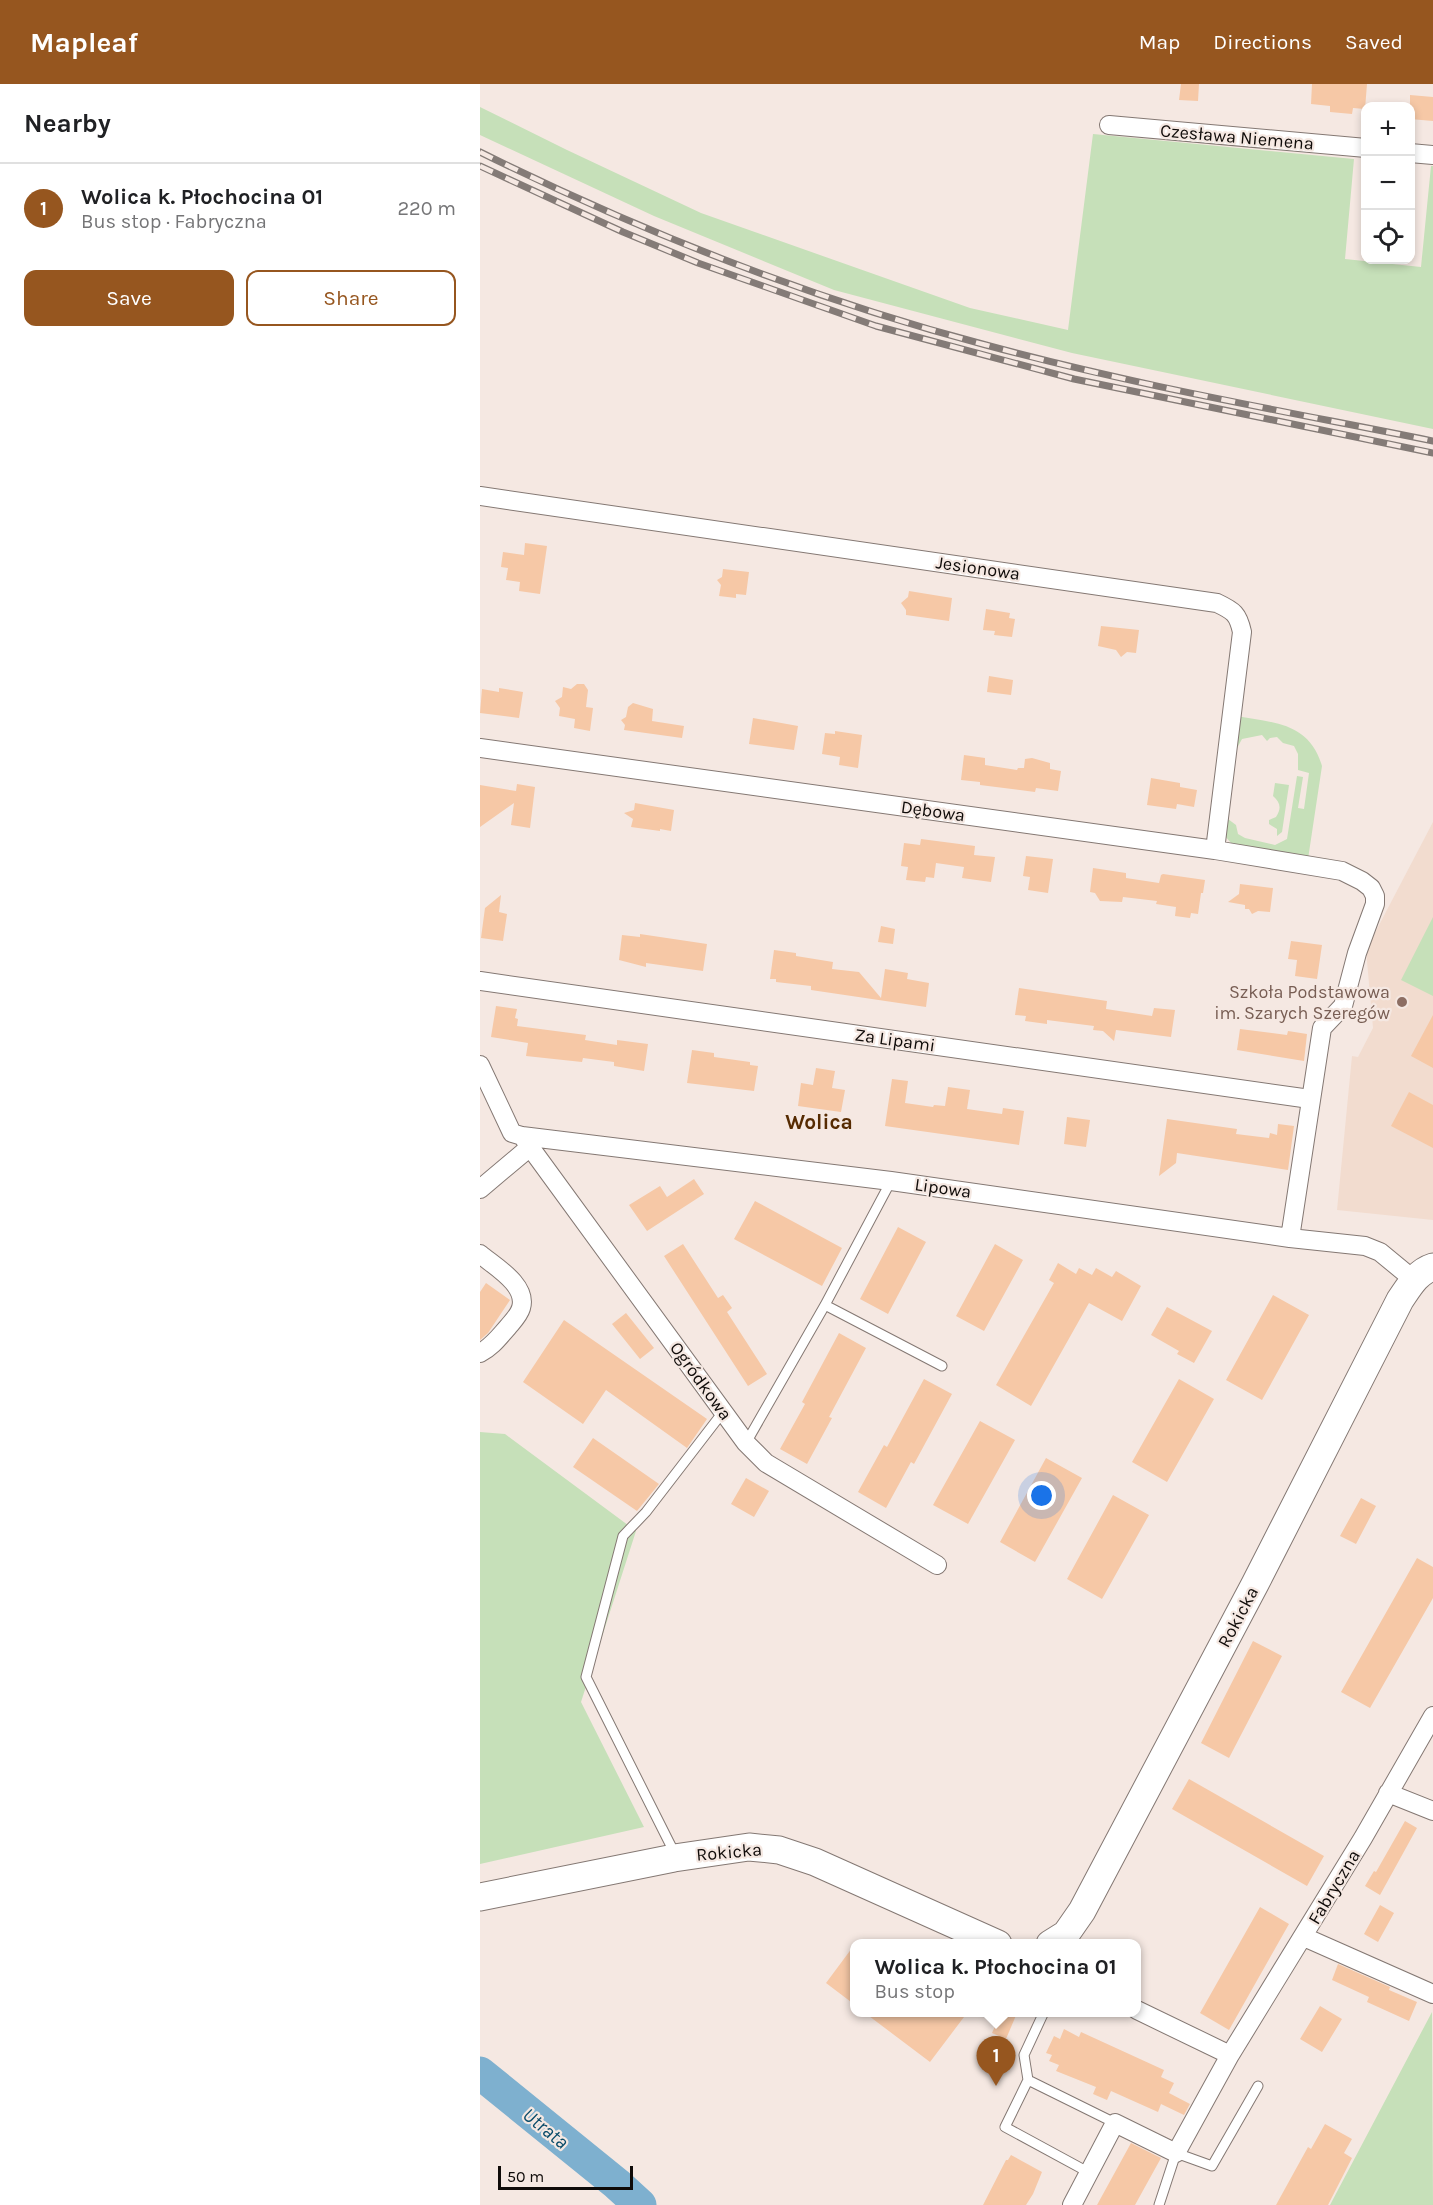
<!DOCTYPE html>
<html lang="en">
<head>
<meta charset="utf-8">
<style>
	body { margin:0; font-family:Karla,sans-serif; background:#f6f6f6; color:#202124 }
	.controls { position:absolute; right:18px; top:18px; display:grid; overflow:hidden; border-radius:12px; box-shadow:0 3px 9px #0003 }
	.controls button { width:54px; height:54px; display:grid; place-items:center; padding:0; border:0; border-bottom:2px solid #e0e0e0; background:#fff; color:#202124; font:30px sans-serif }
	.scale { position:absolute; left:18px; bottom:15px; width:135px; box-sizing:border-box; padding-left:6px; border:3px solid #0f0b09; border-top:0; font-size:16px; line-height:21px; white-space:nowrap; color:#0f0b09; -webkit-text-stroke:4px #f5e8e2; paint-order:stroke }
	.you { position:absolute; left:562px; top:1412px; width:21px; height:21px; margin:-15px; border:4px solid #fff; border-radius:50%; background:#1a73e8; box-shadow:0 0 0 9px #1a73e833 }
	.badge { display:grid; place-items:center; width:39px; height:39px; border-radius:50%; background:#96561f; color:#fff; font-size:20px; font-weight:700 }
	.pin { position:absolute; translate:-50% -50px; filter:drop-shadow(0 2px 3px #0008) }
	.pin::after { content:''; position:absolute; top:32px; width:21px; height:18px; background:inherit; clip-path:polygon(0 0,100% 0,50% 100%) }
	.popup { position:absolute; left:370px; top:1855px; width:291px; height:78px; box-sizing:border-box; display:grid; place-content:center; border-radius:12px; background:#fff; filter:drop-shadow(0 2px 4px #0005); font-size:20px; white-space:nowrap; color:#757577 }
	.popup b { font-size:22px; color:#202124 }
	.popup::after { content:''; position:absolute; left:50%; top:100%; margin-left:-12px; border:12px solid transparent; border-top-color:#fff }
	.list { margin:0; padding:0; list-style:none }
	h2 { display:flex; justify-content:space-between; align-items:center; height:78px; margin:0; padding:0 24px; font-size:26px }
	h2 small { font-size:20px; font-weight:400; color:#757577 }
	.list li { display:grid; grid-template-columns:39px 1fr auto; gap:18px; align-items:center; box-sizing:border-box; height:90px; padding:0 24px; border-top:2px solid #e0e0e0 }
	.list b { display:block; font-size:22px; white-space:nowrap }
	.list p { margin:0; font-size:20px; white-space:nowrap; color:#757577 }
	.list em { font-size:20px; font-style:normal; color:#757577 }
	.actions { display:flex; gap:12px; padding:18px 24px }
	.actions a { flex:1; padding:14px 0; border:2px solid #96561f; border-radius:12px; text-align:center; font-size:21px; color:#96561f }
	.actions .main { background:#96561f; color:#fff }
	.icon { flex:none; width:33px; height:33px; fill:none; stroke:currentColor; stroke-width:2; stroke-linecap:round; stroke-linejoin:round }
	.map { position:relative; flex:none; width:953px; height:2121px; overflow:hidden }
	header { display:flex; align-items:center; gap:36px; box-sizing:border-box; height:84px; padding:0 30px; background:#96561f; color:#fff }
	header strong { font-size:28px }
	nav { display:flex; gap:33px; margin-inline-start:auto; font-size:21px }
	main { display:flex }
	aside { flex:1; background:#fff }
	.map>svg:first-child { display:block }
	.education { fill:#f2dccf }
	.green { fill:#c6e0b9 }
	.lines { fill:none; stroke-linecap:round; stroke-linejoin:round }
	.river { stroke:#7eb0cf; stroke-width:33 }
	.building { fill:#f6c8a6 }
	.service-casing { stroke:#847873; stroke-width:11 }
	.minor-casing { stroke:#847873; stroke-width:20 }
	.secondary-casing { stroke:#847873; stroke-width:29 }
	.service { stroke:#fff; stroke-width:9 }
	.minor { stroke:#fff; stroke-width:18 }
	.secondary { stroke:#fff; stroke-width:27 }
	.rail-casing { stroke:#847b77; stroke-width:7 }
	.rail { stroke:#f5e8e2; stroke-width:4.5; stroke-dasharray:14; stroke-linecap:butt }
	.education-dot { fill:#8d6e63; stroke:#f5e8e2; stroke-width:2 }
	.labels { text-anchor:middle; stroke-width:4.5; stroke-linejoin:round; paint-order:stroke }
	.street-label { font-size:18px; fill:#0f0b09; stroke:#f5e8e2 }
	.education-label { font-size:18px; fill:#785e54; stroke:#f5e8e2; text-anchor:end }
	.water-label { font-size:20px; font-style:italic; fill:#0a4c6a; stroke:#f5e8e2 }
	.quarter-label { font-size:21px; font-weight:bold; fill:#562b02; stroke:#f5e8e2 }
</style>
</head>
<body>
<header>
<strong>Mapleaf</strong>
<nav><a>Map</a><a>Directions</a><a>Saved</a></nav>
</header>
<main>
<aside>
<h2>Nearby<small></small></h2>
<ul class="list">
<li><span class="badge">1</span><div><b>Wolica k. Płochocina 01</b><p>Bus stop · Fabryczna</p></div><em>220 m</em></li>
</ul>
<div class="actions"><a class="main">Save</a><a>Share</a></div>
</aside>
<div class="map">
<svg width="953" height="2121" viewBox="0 0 953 2121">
	<rect width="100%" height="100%" fill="#f5e8e2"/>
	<path class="education" d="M953,738V1136L857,1126L872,972L878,973L893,944L886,866Z"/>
	<path class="green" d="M0,23L87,66L221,129L490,224L588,246L613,50L874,75L865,175L941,183L951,82H953V345L592,269L354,206L174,132L0,51Z
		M756,632C794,639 829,638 842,682L828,775L752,760L744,751L755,672L748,735L756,741L758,750L765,754L795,761L807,755L817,692L823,693L818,724L824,725L829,689L818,686V670L814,662L803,659L797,653L790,654L787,657L782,651L762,655L756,666Z
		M795,699L809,701L802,748L797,752V745L789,740V736L796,733C802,724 800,718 793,712Z
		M953,833V912L921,896Z
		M0,1348L25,1350L156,1447L101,1618L164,1743L0,1780Z
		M952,1928L953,2121H850Z"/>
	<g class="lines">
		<path class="river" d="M0,1989L137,2100L160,2121"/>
	</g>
	<path class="building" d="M701,0H719L718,17L699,16Z
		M832,0H887L885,25L873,24L872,30L850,28V22L831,20Z
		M930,11L953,13V37L930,35Z
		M45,459L67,462L60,510L39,507L40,498L26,496L28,484L21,483L23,468L44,471Z
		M243,485L269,488L266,511L256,510V514L239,512L241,501L237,496L242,493Z
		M429,507L472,514L469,537L426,531V526L421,519L428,513Z
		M506,525L530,529L529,534L535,535L532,553L514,551L515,547L503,546Z
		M621,542L659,546L656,569L647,568L641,573L636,566L618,562Z
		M509,592L533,596L531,611L507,608Z
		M97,600H104L108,606L106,623L113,624L110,647L94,644L95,635L79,632L80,624L75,617L82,613L83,603L91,605Z
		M19,604L43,608L39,634L0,629L2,605L19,608Z
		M153,619L173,625L172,637L204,642L202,654L144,646L145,641L141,636L146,633L148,623Z
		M273,634L318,642L314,666L269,660Z
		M355,647L382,651L378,684L359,681L360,673L342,670L345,649L355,650Z
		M484,671L505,674V681L537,686L538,684H544L545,675L552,674L570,679V685L581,687L578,707L556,704L555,708L500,701V698L481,696Z
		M671,694L700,699V703L717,706L714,723L697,720L696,725L667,721Z
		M37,700L55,703L50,744L31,741L34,719L0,743V701L36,707Z
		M155,719L194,726L191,747L180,745V747L151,743L153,735L144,729L154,726Z
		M441,755L495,762L494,771L515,773L511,798L482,794L484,783L456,779L454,794L446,793L445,798L426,796L428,783L421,782L424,759L440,761Z
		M546,772L573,775L568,809L548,806L550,793L543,792Z
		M613,784L646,789V794L679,799L681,791L683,790L725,796L723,809H721L718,830L711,829L710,834L695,832L696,823L676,820L677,817L643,813L642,818L620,817L615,809L610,808Z
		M760,800L793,804L790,828L778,827L772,830L769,825H765V821L748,818L759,810Z
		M21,811L19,828L27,830L23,857L1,854L5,824Z
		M401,842L415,845L413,860L398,858Z
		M160,850L227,860L223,887L166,879V883L139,876L142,851L160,853Z
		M811,857L842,861L837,895L815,892L817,876L808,875Z
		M294,866L316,869V872L353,878L352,885L379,888L401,914L405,885L428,889L427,895L449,899L446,923L331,906V902L296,898V895H290Z
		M539,904L627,917L626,925L672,932L674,924L695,926L691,953L636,946L634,957L623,947L613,946L614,942L567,936V940L545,937L546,932L535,931Z
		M16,922L37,925L35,934L38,935L37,942L106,951L105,956L137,961V956L168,960L164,987L134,982V978L103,974L102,978L46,972L48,959L11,953Z
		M953,931V984L931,972Z
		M760,945L807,951L808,947L827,950L824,977L757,966Z
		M212,966L234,969V973L270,978V981L278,982L274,1007L207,999Z
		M336,984L355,987L352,1004L365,1006L361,1028L318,1022L321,999L333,1001Z
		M412,995L428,997L425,1019L453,1023L454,1021L465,1022L468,1003L490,1006L487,1025L522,1030L523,1024L544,1027L539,1061L405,1042Z
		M929,1008L953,1021V1064L911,1042Z
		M587,1033L610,1036L606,1063L584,1060Z
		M687,1035L757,1045L756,1050L789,1054L790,1049L797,1051L798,1040L814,1042L808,1086L697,1069L696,1079L679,1092Z
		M214,1095L224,1110L167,1147L149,1121L180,1102L187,1113Z
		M275,1117L362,1164L342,1202L254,1155Z
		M418,1143L446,1158L408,1230L380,1215Z
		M203,1160L238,1214L243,1211L252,1224L247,1228L287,1290L268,1302L184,1172Z
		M515,1160L543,1176L504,1247L476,1232Z
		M578,1179L596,1190L599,1184L612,1191L616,1184L632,1193L636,1187L661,1202L642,1237L609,1219L551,1322L516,1301L574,1199L569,1196Z
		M6,1199L30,1216L8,1249L0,1256V1208Z
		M793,1211L829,1231L782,1316L746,1296Z
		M687,1223L732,1247L714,1279L697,1270L699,1267L671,1251Z
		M146,1229L174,1264L160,1275L132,1240Z
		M84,1236L227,1335L207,1364L126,1306L103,1340L43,1298Z
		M359,1249L386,1264L349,1333L352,1334L327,1380L300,1365L325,1320L322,1318Z
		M444,1295L472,1310L434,1380L431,1378L406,1424L378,1408L404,1361L407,1363Z
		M699,1295L734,1315L687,1398L652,1378Z
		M500,1337L535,1356L488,1440L453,1421Z
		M113,1354L179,1400L157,1427L93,1383Z
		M566,1374L602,1394L555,1478L520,1458Z
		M266,1394L289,1407L274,1433L251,1420Z
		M633,1411L669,1431L622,1515L587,1495Z
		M881,1414L896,1422L876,1460L860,1452Z
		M937,1474L953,1483V1514L890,1624L861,1608Z
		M773,1557L802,1572L749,1674L721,1659Z
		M709,1695L844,1772L827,1802L692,1725Z
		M925,1737L937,1744L900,1811L885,1802L894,1787L896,1788Z
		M900,1821L914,1829L898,1858L884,1850Z
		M780,1823L809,1840L749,1946L720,1929Z
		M375,1860V1921L346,1899Z
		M858,1880L910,1903L909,1906L937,1918L929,1937L887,1918L889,1913L852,1896Z
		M840,1922L862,1935L842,1968L820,1955Z
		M385,1929H487L450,1978Z
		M521,1929H537L526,1955L512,1949Z
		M584,1945L599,1953L601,1948L684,1986L681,1993L694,1999L689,2009L710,2020L704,2031L681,2020L678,2028L631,2007L627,2016L613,2010L616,2003L576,1987L579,1981L569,1977L572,1971L566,1969L574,1952L580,1955Z
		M845,2040L872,2055L864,2069L872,2074L848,2121H796L828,2063L831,2065Z
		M651,2059L681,2074L655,2121H617Z
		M531,2071L562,2088L553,2110L546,2121H503L526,2076H528Z"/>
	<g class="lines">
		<g class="service-casing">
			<path id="service" d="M345,1221L462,1282
				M266,1359L345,1221L411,1097
				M194,1772L191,1762L106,1593L143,1452L166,1428L243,1328
				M564,1928L544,1971L548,1996L525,2043L608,2088
				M548,1996L635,2039
				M679,2121L696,2069L732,2082L778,2002"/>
		</g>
		<g class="minor-casing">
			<path id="minor" d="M629,41L886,64
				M930,69L953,71
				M0,412L737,519C754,527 758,530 762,548L735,766
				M0,664L735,766L862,787L882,797L891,804L895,812V820L877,869L863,922L842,944L810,1154
				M0,897L830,1015
				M0,981L32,1049L42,1052L411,1097L810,1154L885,1162L900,1168L934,1196
				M42,1052L266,1359L286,1379L457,1481
				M0,1105L50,1063
				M0,1170C14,1182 48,1201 41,1224C39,1231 32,1238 28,1243C19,1253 12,1263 0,1269
				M908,1709L953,1727
				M824,1853L953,1910
				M657,1926L750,1971
				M592,2121L635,2039L696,2069L750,1971L883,1754L953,1632"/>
		</g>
		<g class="secondary-casing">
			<path id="secondary" d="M0,1813L194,1774L269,1763L299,1766L335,1778L518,1860
				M570,1860L586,1850L602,1827L775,1500L920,1216C929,1203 937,1188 953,1183"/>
		</g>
		<use href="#service" class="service"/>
		<use href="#minor" class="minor"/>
		<use href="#secondary" class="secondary"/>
		<g class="rail-casing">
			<path id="rail" d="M0,68C162,148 332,215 506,261C653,301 804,327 953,357
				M0,82L143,148L218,179L396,242L594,295L953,369"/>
		</g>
		<use href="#rail" class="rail"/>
	</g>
	<circle class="education-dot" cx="922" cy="918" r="6"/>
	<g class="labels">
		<g class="street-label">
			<text transform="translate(757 53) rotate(5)" y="6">Czesława Niemena</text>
			<text transform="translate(498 484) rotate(8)" y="6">Jesionowa</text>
			<text transform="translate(453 727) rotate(8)" y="6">Dębowa</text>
			<text transform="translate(415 956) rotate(8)" y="6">Za Lipami</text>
			<text transform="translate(463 1104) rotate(8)" y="6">Lipowa</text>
			<text transform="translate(221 1297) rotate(54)" y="6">Ogródkowa</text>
			<text transform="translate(758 1533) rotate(-62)" y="6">Rokicka</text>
			<text transform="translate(249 1768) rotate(-5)" y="6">Rokicka</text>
			<text transform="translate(854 1803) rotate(-59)" y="6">Fabryczna</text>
		</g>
		<g class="education-label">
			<text x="910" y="914">Szkoła Podstawowa<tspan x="910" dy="21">im. Szarych Szeregów</tspan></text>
		</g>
		<g class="water-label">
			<text transform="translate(66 2044) rotate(39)" y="7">Utrata</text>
		</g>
		<g class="quarter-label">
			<text x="339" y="1045">Wolica</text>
		</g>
	</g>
</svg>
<div class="controls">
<button>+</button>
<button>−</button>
<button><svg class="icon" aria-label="locate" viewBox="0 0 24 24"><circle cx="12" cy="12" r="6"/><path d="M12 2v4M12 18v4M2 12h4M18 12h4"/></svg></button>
</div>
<div class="scale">50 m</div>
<div class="you"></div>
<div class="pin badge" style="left:516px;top:2002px">1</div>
<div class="popup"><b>Wolica k. Płochocina 01</b>Bus stop</div>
</div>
</main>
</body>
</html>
